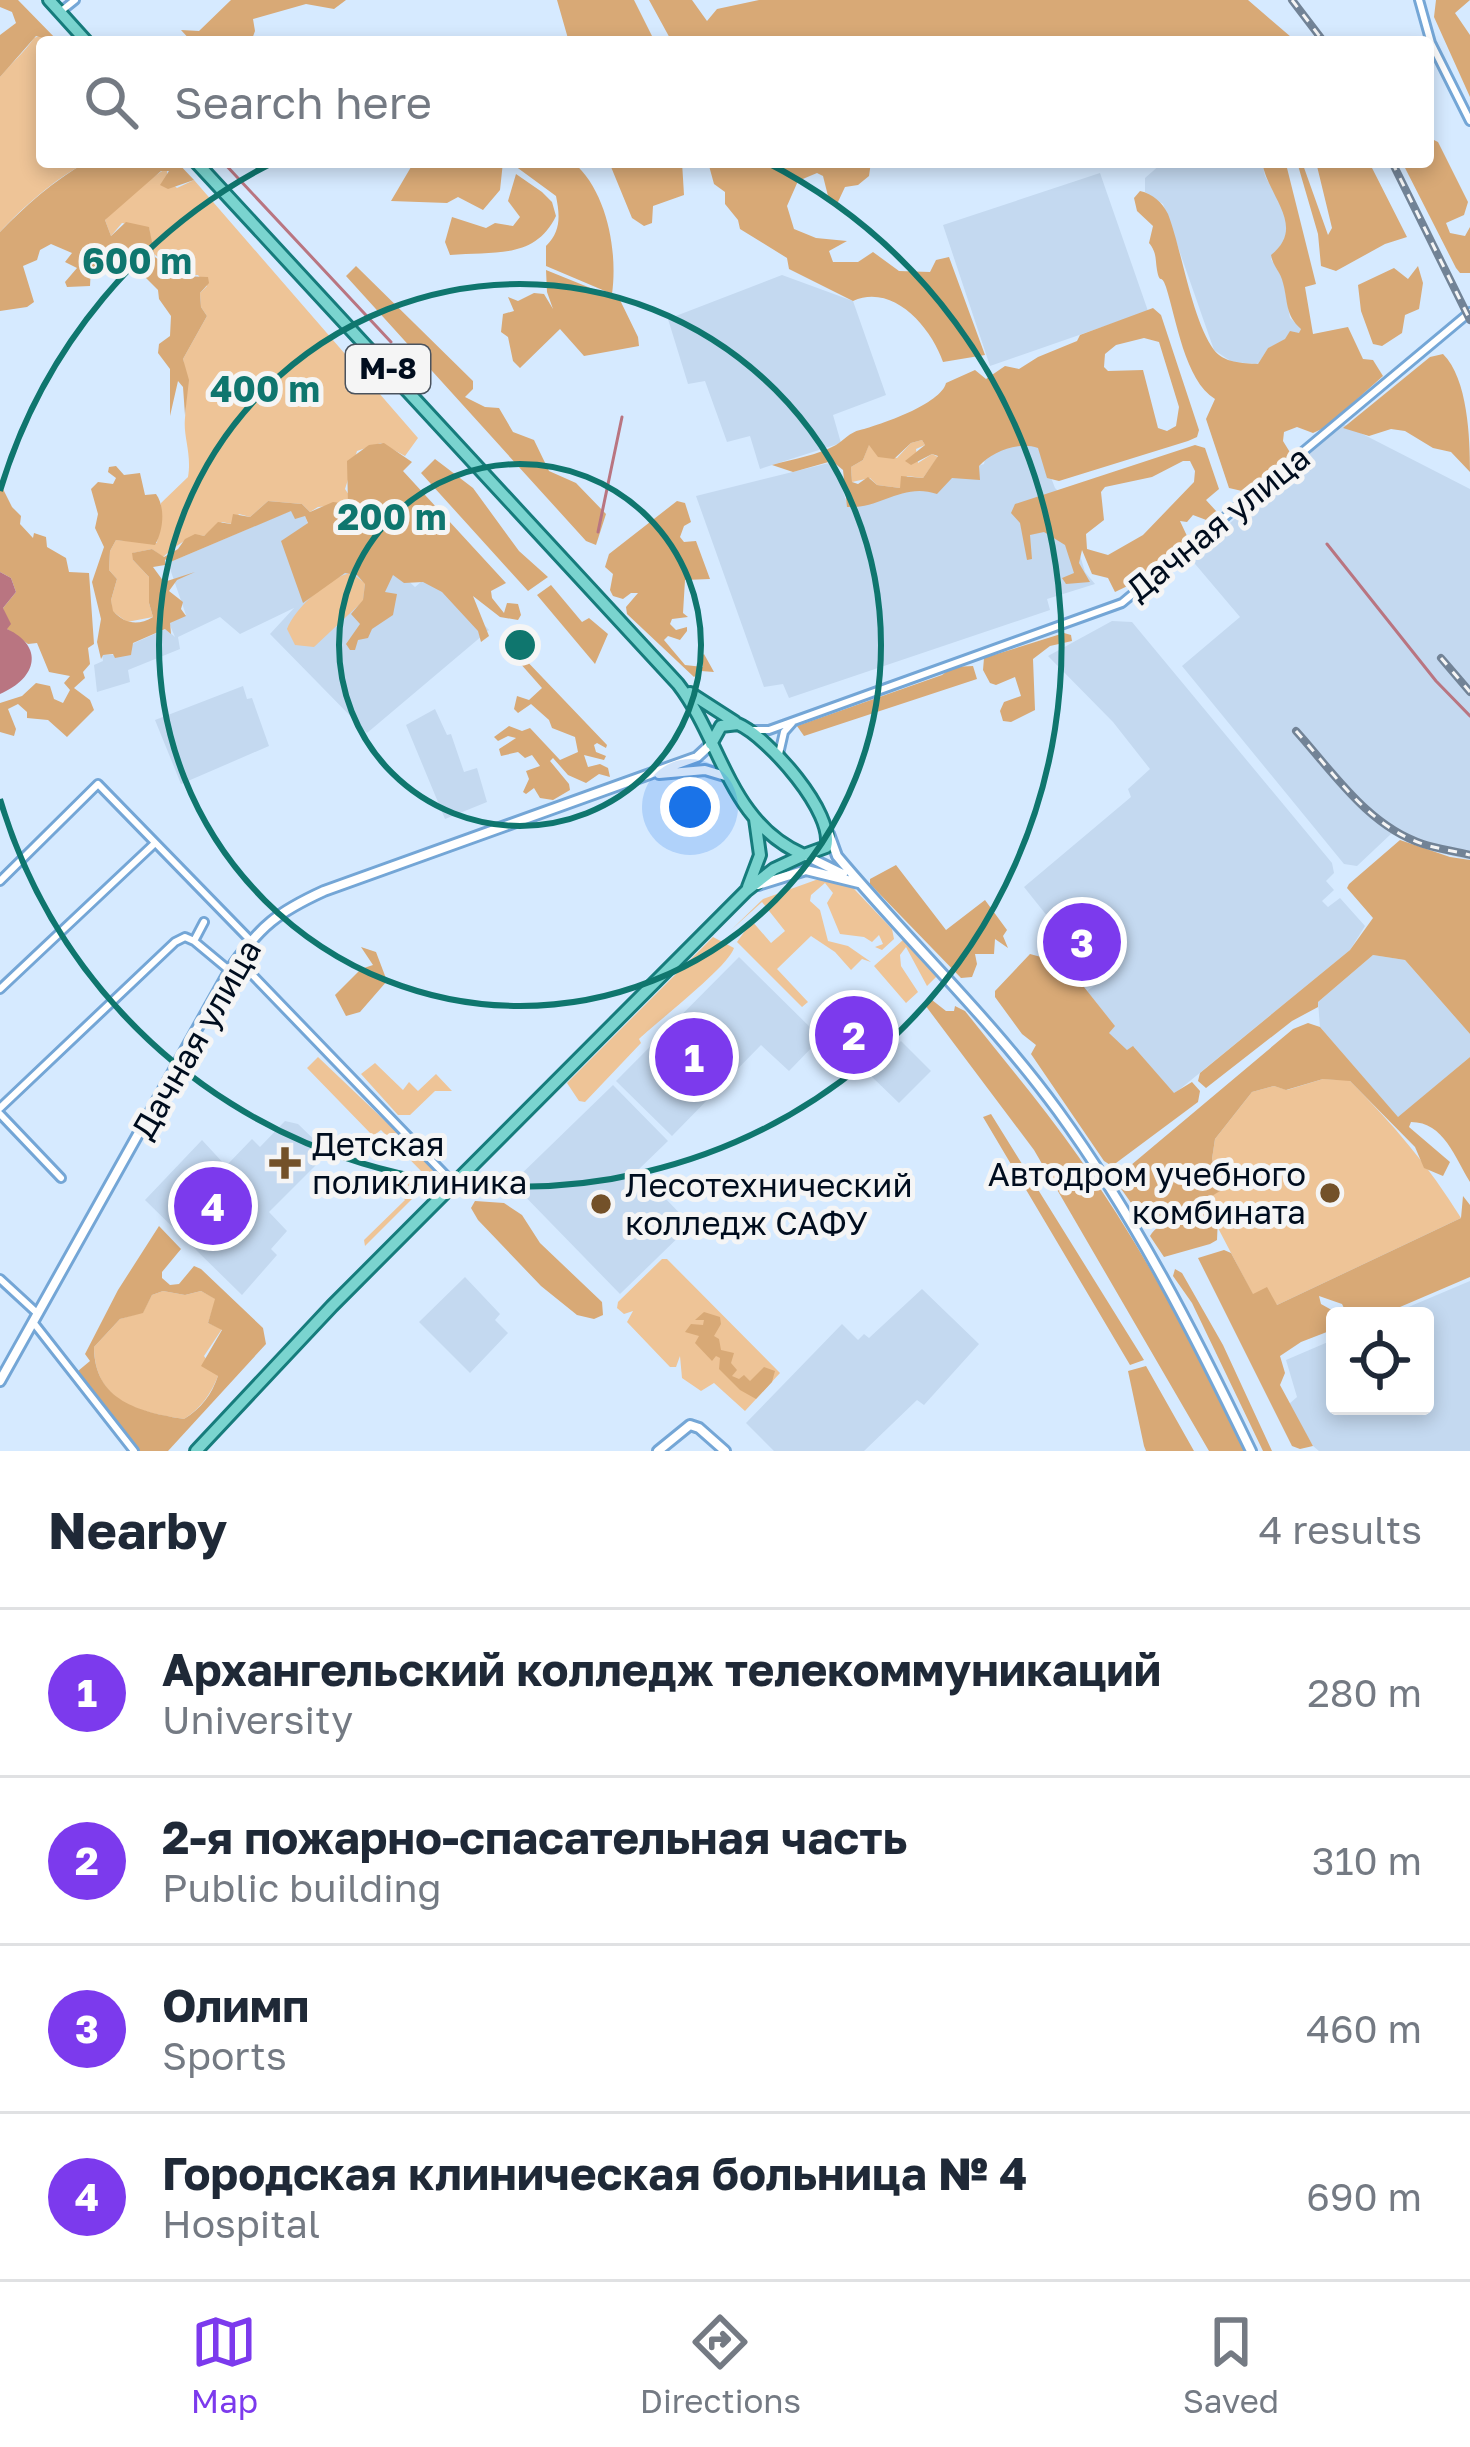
<!DOCTYPE html>
<html lang="en">
<head>
<meta charset="utf-8">
<style>
	body { margin:0; font-family:"Golos Text",sans-serif; background:#f6f6f7; color:#1f2937 }
	.controls { position:absolute; right:36px; bottom:36px; display:grid; overflow:hidden; border-radius:12px; box-shadow:0 6px 18px #0003 }
	.controls button { width:108px; height:108px; display:grid; place-items:center; padding:0; border:0; border-bottom:3px solid #e0e1e3; background:#fff; color:#1f2937; font:60px sans-serif }
	.you { position:absolute; left:690px; top:807px; width:42px; height:42px; margin:-30px; border:9px solid #fff; border-radius:50%; background:#1a73e8; box-shadow:0 0 0 18px #1a73e833 }
	.badge { display:grid; place-items:center; width:78px; height:78px; border-radius:50%; background:#7c3aed; color:#fff; font-size:39px; font-weight:700 }
	.pin { position:absolute; translate:-50% -50%; border:6px solid #fff; box-shadow:0 3px 12px #0006 }
	.list { margin:0; padding:0; list-style:none }
	h2 { display:flex; justify-content:space-between; align-items:center; height:156px; margin:0; padding:0 48px; font-size:51px }
	h2 small { font-size:39px; font-weight:400; color:#747a83 }
	.list li { display:grid; grid-template-columns:78px 1fr auto; gap:36px; align-items:center; box-sizing:border-box; height:168px; padding:0 48px; border-top:3px solid #e0e1e3 }
	.list b { display:block; font-size:45px; white-space:nowrap }
	.list p { margin:0; font-size:39px; white-space:nowrap; color:#747a83 }
	.list em { font-size:39px; font-style:normal; color:#747a83 }
	.icon { flex:none; width:66px; height:66px; fill:none; stroke:currentColor; stroke-width:2; stroke-linecap:round; stroke-linejoin:round }
	.map { position:relative; flex:none; width:1470px; height:1451px; overflow:hidden }
	.search { position:absolute; background:#fff; box-shadow:0 6px 18px #0003; left:36px; right:36px; top:36px; height:132px; display:flex; align-items:center; gap:30px; box-sizing:border-box; padding:0 42px; border-radius:12px; color:#747a83; font-size:45px }
	.sheet { height:828px; background:#fff }
	nav { display:flex; justify-content:space-around; align-items:center; box-sizing:border-box; height:168px; border-top:3px solid #e0e1e3; background:#fff; font-size:33px; color:#747a83 }
	nav a { display:grid; justify-items:center; gap:6px }
	nav .on { color:#7c3aed }
	.map>svg:first-child { display:block }
	.built { fill:#c4d9f0 }
	.green { fill:#eec497 }
	.forest { fill:#d8a976; fill-rule:evenodd }
	.water { fill:#b97581 }
	.lines { fill:none; stroke-linecap:round; stroke-linejoin:round }
	.stream { stroke:#b97581; stroke-width:3 }
	.street-casing { stroke:#74a6d6; stroke-width:12 }
	.secondary-casing { stroke:#74a6d6; stroke-width:14 }
	.primary-casing { stroke:#167c7c; stroke-width:16 }
	.street { stroke:#fff; stroke-width:6 }
	.secondary { stroke:#fff; stroke-width:8 }
	.primary { stroke:#7ad4cf; stroke-width:10 }
	.rail-casing { stroke:#728396; stroke-width:8 }
	.rail { stroke:#f5f5f5; stroke-width:3; stroke-dasharray:9; stroke-linecap:butt }
	.ring { fill:none; stroke:#0f766e; stroke-width:6 }
	.poi-dot { fill:#735129; stroke:#f5f5f5; stroke-width:4.5 }
	.labels { text-anchor:middle; stroke-width:10; stroke-linejoin:round; paint-order:stroke }
	.shield { fill:#f5f5f5; stroke:#4a535e; stroke-width:3 }
	.shield-label { font-size:30px; font-weight:bold; fill:#000d1e }
	.street-label { font-size:33px; fill:#000d1e; stroke:#f5f5f5 }
	.poi-label { font-size:33px; fill:#000d1e; stroke:#f5f5f5; text-anchor:start }
	.centre { fill:#0f766e; stroke:#f5f5f5; stroke-width:6 }
	.ring-label { font-size:36px; text-anchor:middle; font-weight:bold; fill:#0f766e; stroke:#f5f5f5; stroke-width:10; stroke-linejoin:round; paint-order:stroke }
</style>
</head>
<body>
<div class="map">
<svg width="1470" height="1451" viewBox="0 0 1470 1451">
	<rect width="100%" height="100%" fill="#d6eaff"/>
	<path class="built" d="M1171,162H1262L1265,176L1288,218L1287,236L1271,259L1283,279L1290,318L1301,328L1300,333L1268,348L1258,364L1232,362L1214,350L1163,204L1145,192V178L1161,164Z
		M1100,173L1148,311L990,366L943,225Z
		M782,275L853,301L886,395L833,415L841,443L760,469L750,436L727,442L705,381L688,384L668,319Z
		M1343,424L1470,489V860L1423,849L1392,833L1357,866L1344,864L1182,666L1240,617L1190,558Z
		M1035,436L1055,488L1062,495L1085,572L1095,584L1047,599L1050,610L789,698L783,684L764,687L696,496L833,462L848,506L984,464L986,454Z
		M292,510L305,516L308,524L350,554L391,565L415,587L433,572L489,630L367,733L270,634L294,608L240,634L220,617L178,637L180,649L128,670L130,682L97,692L94,665L103,661L102,655H131L132,644L166,629L175,637L169,623L186,615L168,563Z
		M1112,621L1132,622L1332,863L1334,873L1326,881L1334,890L1322,901L1328,907L1340,898L1365,926L1350,950L1174,1094L1134,1047L1127,1051L1108,1033L1114,1025L1087,991L1098,983L1076,957L1082,951L1064,930L1060,932L1024,887L1131,797L1128,789L1150,769L1113,722L1048,656Z
		M243,686L247,699L252,698L269,746L181,784L155,720Z
		M435,709L447,735L451,734L464,772L477,768L487,802L445,819L406,725Z
		M1373,955L1405,960L1470,1034V1057L1398,1118L1320,1027L1318,1002Z
		M739,957L821,1038L789,1071L761,1045L672,1136L616,1081Z
		M901,1041L931,1071L899,1103L869,1074Z
		M613,1085L668,1141L638,1170L691,1225L620,1294L512,1183Z
		M285,1121L298,1124L328,1153L269,1212L287,1231L271,1249L277,1255L242,1295L145,1200L202,1140L226,1166L252,1139L260,1147Z
		M465,1277L500,1314L495,1320L508,1333L470,1373L419,1322Z
		M1470,1281V1451H1319L1313,1446L1289,1404L1297,1397L1286,1360L1335,1339V1406H1425V1316H1387Z
		M922,1289L979,1344L924,1405L917,1400L864,1451H774L746,1423L842,1324L858,1340L864,1334L869,1338Z"/>
	<path class="green" d="M42,35L56,42H42V162H87C56,178 24,206 0,232V77C11,63 25,52 34,38Z
		M167,168V179L177,188L194,180L418,438L405,456L381,443L357,451L345,489L351,498L348,504L318,507L310,512L302,504L268,501L250,517L239,514L232,524L222,522L204,536C191,533 172,549 163,557L152,549L133,553V560L149,577V603L153,617L127,622L112,611L111,600L117,579L109,570L110,551L116,540L157,543L161,503L188,477C192,453 183,437 185,418C187,396 187,381 183,359L207,316L201,307L200,293L207,286L198,275L180,276L153,253L149,228L122,223L111,236L105,220C120,202 147,180 167,168Z
		M922,440L925,445L916,449L918,463L932,454L938,457L923,478L907,476L900,488L877,485L870,478L852,482L851,467L863,460L869,444L884,455L897,458L911,443Z
		M351,573L365,583L363,601L314,647L295,645L287,629C295,608 330,576 351,573Z
		M838,872L892,929L894,939L882,950L875,947L883,944L879,935L872,942L864,937L840,934L827,903L833,893L825,883L811,895L810,901L820,910L828,941L848,946L871,962L862,959L851,970L835,952L811,936L777,969L808,1002L802,1007L737,942L752,921L771,943L785,931L762,902L731,930L763,899Z
		M713,937L734,948C728,967 659,1020 639,1039L641,1043L585,1102L579,1101L567,1083Z
		M903,940L937,976L927,986L906,947L900,955L901,966L918,992L906,1003L874,966Z
		M318,1057L424,1158L436,1175L365,1246L364,1240L405,1200L394,1187L406,1176L413,1182L422,1172L381,1130L373,1136L307,1068Z
		M375,1063L403,1090L409,1082L418,1091L436,1074L452,1091H435L410,1115H398L361,1074Z
		M1323,1079L1349,1080C1392,1123 1429,1166 1461,1218L1277,1305L1253,1295L1218,1228V1217L1202,1202L1219,1191L1212,1159L1215,1139L1252,1092L1274,1086L1287,1090Z
		M662,1259H667L780,1373L745,1411L714,1383L701,1391L682,1378L680,1356L676,1367H670L627,1322L633,1311L624,1314L617,1308L618,1302Z
		M163,1291L185,1295L201,1291L216,1299L208,1323L222,1329L204,1356L218,1376C211,1394 201,1408 184,1419C139,1412 95,1403 94,1347L120,1319L143,1312L152,1295Z"/>
	<path class="forest" d="M0,0H18L59,42L36,36L0,77V35L16,23L12,12L0,7Z
		M231,0H346L334,9L306,4L253,19L255,31L251,42H192L181,30L199,31Z
		M557,0H634L655,42H569Z
		M649,0H692L707,21L717,9L759,0H1248L1291,37V42H672Z
		M1436,0H1470L1455,13L1470,35V97L1434,17Z
		M1428,137L1438,142L1468,202L1464,215L1446,223L1450,233L1465,236L1470,227V273H1460L1456,268L1402,162H1428Z
		M87,162H177L194,180L168,189L160,185L169,171H161L105,220L111,236L126,222L149,227L155,257L180,276L208,277L209,283L200,293L201,307L207,316L183,359L189,380L185,415L183,387L178,381L170,416V369L158,353L159,344L170,336L171,316L159,299L158,290L130,262L114,260L103,268L91,267L90,286L67,287L65,282L77,268L65,262L72,253L51,244L40,250L37,260L23,266L34,302L27,307L0,311V232C25,206 54,180 87,162Z
		M469,162H503L500,190L483,210L458,197L447,203L391,201L411,167Z
		M573,162C607,191 618,251 612,294L546,266V246C561,231 560,216 556,196L511,163Z
		M609,162H682L684,195L653,206L652,223L644,226L632,218Z
		M708,162H871L869,176L858,185L845,187L837,204H830L823,176L817,173L798,181L787,206L794,229L816,238L847,241L829,251L833,262H858L873,252L899,271L930,272L936,260L949,257L985,355L943,362C931,327 893,283 853,301L789,269L787,258L740,229L738,220L725,204V192L714,184Z
		M1262,162L1286,164L1316,284L1305,287L1313,334L1348,327L1363,359L1373,360L1383,376L1326,427L1313,433L1297,427L1284,432L1283,441L1291,454L1266,477L1242,491L1229,488L1206,419L1215,399C1185,381 1176,318 1166,287C1161,272 1160,286 1157,270C1155,258 1157,253 1149,243L1153,226L1137,211L1134,198L1140,191C1153,194 1162,202 1168,214C1182,251 1192,320 1214,350C1224,363 1242,363 1258,364L1268,348L1285,339L1290,331L1299,333L1301,329C1285,315 1288,301 1283,283C1281,272 1273,267 1271,255C1307,226 1268,197 1262,162Z
		M1297,162H1302L1328,235L1332,228L1316,162H1369L1407,237L1385,244L1336,271L1321,266L1318,234Z
		M516,174L542,192L552,202L556,216C535,260 493,251 450,255L445,242L452,217L486,228L495,223L513,226L520,217L508,201Z
		M356,266L473,381V389L465,397L485,407L499,408L513,432L534,440L549,471L576,483L606,514L596,545L586,541L346,276Z
		M1418,266L1423,283L1419,309L1405,315L1402,333L1382,346L1373,344L1361,311L1358,285L1394,268L1408,279Z
		M546,270L620,300L638,337L639,346L584,356L560,329L520,368L513,361L508,337L501,332L503,314L514,311L508,297L518,301L534,293L544,294L553,309L547,292Z
		M1153,308L1161,315L1199,430L1197,437L1188,441L1059,481L1047,478L1038,448C1018,441 992,452 979,466L980,480L952,478L937,494C903,482 881,509 847,507L843,470L832,461L793,472L772,465C793,459 818,455 836,445C843,441 850,432 860,430C880,425 941,404 946,383L975,370L986,379L1005,366L1019,369L1038,357L1077,341L1080,335ZM1144,338L1159,342L1179,407L1176,426L1167,431L1158,428L1143,370L1108,371L1104,367L1105,354L1116,345ZM922,440L925,445L905,461L911,465L932,454L938,456L923,478L901,476L900,488L877,485L868,477L858,484L852,482L851,467L863,460L869,445L878,457L894,459L911,443Z
		M1443,354C1468,379 1470,438 1470,472L1451,452L1433,448L1405,431L1391,429L1369,436L1343,428L1430,357Z
		M384,443L412,462L403,471L506,583L491,591L492,598L504,613L507,603L518,604L521,615L518,620L500,617L473,596L489,636L481,642L478,631L442,592L423,582L404,583L393,575L385,592L397,594L393,615L372,629L368,638L358,640L355,650H350L346,644L360,624L351,614L363,600L365,584L357,575L345,573L303,603L281,541L308,523L305,516L295,519L291,511L168,563L165,559V565L153,567L164,582L195,572L177,580L169,591L183,602L181,609L186,616L170,623L171,634L165,629L133,643L131,655L115,658L113,654L103,655L101,659L97,642L101,619L92,582L104,547L95,528L98,514L91,489L98,482L113,484L116,478L108,472L109,467L116,466L124,475L140,473L145,495L156,494C166,508 163,531 155,545L116,540L110,551L109,570L117,579L111,600L113,611C125,624 138,626 153,617L149,603V577L133,560L132,553L152,549L164,557L178,549L185,539L195,534L204,536L218,522L231,524L233,514L250,517L268,501L302,504L310,512L333,502L348,504L347,461L369,445Z
		M1195,445L1205,448L1219,489L1206,500L1217,512L1209,521L1193,515L1187,522L1180,521L1187,536L1186,543L1140,580L1115,592L1108,578L1092,574L1082,550L1079,563L1090,582L1066,584L1062,578L1074,573L1065,545L1044,532L1030,535L1032,559L1027,560L1020,523L1011,513L1015,504ZM1183,461H1190L1195,471L1194,482L1143,535L1108,555L1087,549L1086,534L1104,520L1101,492L1105,487L1152,477Z
		M435,459L473,488L519,551L548,577L528,591L421,473Z
		M0,483L12,507L21,516L20,524L33,538L34,533L46,537L47,547L66,558L69,572L89,573L94,644L88,648L90,664L83,672L85,678L74,688L90,700L94,710L67,737L48,720L27,718V712L18,704L8,709L16,729L14,736L0,732V703L22,696L36,683L50,686L54,699L63,703L70,690L64,683L70,676L49,672L37,643L28,644L7,629L3,608L16,592L11,578L0,572Z
		M677,501L685,503L691,522L684,526L680,537L684,542L696,541L710,579L685,580L683,613L688,617L672,619L670,624L676,630L687,627V631L680,640L668,636L664,640L685,665L703,667L701,657L704,654L714,672L701,671L694,677L627,614L626,607L638,593H631L623,599L613,596L610,590L613,574L605,567L609,554Z
		M551,585L582,622L589,618L608,634L595,664L537,595Z
		M1064,633L1071,635L1072,641L1050,646L1033,659L1035,710L1011,722L1003,721L1000,711L1004,702L1021,696L1015,677L996,685L990,683L983,670L984,658Z
		M521,655L607,745L606,748L597,743L594,745L596,752L606,756L604,760L584,755L588,767L600,764L608,768L610,777L599,774L586,783L568,775L553,758L550,761L569,784L570,790L553,800L540,798L534,788L526,794L523,792L529,779L526,771L540,766L532,755L525,758L518,752L501,756L499,749L516,738L508,736L498,741L494,737L509,726L522,731L530,728L560,760L578,752L575,737L552,728L549,720L531,704L518,713L514,709L517,696L529,700L542,688L519,662Z
		M973,666L977,679L804,736L797,726L942,675L953,667Z
		M1400,840L1450,857L1470,860V1034L1405,960L1373,955L1318,1002V1007L1292,1021L1206,1088L1198,1081L1200,1073L1350,950L1373,918L1347,888L1349,884Z
		M896,865L946,930L985,900L1007,930L1003,936L1008,948L995,939L994,954H975L977,964L972,977L961,978L870,884V879Z
		M361,947L376,952L387,981L360,1012L346,1016L335,995L361,969L373,965Z
		M1053,948L1115,1026L1109,1033L1127,1050L1133,1046L1174,1093L1192,1082L1200,1091L1198,1102L1112,1166L1104,1161L1031,1054L1036,1045L1022,1034L995,997V991L1030,954L1041,957Z
		M932,1000L946,1011H954L955,1006L965,1011C1003,1059 1043,1106 1078,1156C1144,1249 1196,1349 1245,1451H1209L1034,1150L925,1005Z
		M1308,1023L1320,1027L1398,1117L1470,1057V1182C1455,1158 1444,1122 1411,1122L1409,1127L1450,1162L1443,1176L1424,1168L1415,1147L1350,1081L1323,1079L1286,1090L1274,1086L1252,1092L1215,1139L1212,1159L1220,1191L1196,1206L1146,1224L1117,1183L1118,1176L1293,1029Z
		M991,1114L1144,1360L1130,1365L983,1117Z
		M1463,1196L1470,1205V1277L1379,1316H1348L1342,1304L1319,1296L1321,1304L1337,1313L1332,1330L1301,1342L1280,1356L1285,1373L1280,1385L1313,1446L1300,1449L1292,1446L1198,1258L1224,1250L1231,1253L1253,1294L1267,1287L1277,1305L1461,1218Z
		M475,1201L504,1203L522,1215L540,1243L602,1302L603,1315L594,1319L577,1315L541,1286L478,1220L471,1208Z
		M1214,1212L1218,1217L1217,1240L1210,1244L1164,1257L1150,1236C1159,1219 1194,1211 1214,1212Z
		M159,1226L181,1249L162,1272V1278L170,1285L179,1284L194,1266L201,1269L263,1328L266,1344L168,1451H139L78,1371L90,1361L85,1354L118,1290ZM163,1291L185,1295L201,1291L215,1299L208,1323L222,1330L201,1366L218,1376C212,1394 201,1409 184,1419C140,1412 94,1401 94,1347L120,1319L143,1313L152,1295Z
		M1175,1269L1182,1273L1223,1345L1272,1451H1263L1192,1303L1173,1276Z
		M704,1312L720,1317L721,1324L714,1336L719,1339L721,1350L734,1353L731,1363L737,1370L732,1376L739,1379L744,1375L750,1381L764,1367L775,1371L772,1382L756,1399L740,1390L719,1369L720,1358L716,1356L712,1361L695,1343L699,1336L685,1332L691,1324L703,1325L704,1320H695Z
		M1146,1366L1194,1451H1146L1144,1446L1128,1371Z"/>
	<path class="water" d="M0,572L11,578L16,592L3,608L11,624L7,629C44,646 38,678 0,694Z"/>
	<g class="lines">
		<path class="stream" d="M1064,39L1065,42
			M223,162L391,342
			M598,532L622,417
			M1327,544L1436,681L1470,716"/>
		<g class="street-casing">
			<path id="street" d="M1419,0L1431,43L1470,121
				M60,12L75,0
				M751,730H769L1122,603L1470,312
				M779,754L784,732L792,723
				M0,881L98,784L250,940
				M204,922L194,941L230,971
				M237,959L454,1184
				M0,989L154,844
				M0,1108L175,942L185,937L194,941
				M0,1114L61,1178
				M0,1279L38,1314
				M33,1322L134,1451"/>
		</g>
		<g class="secondary-casing">
			<path id="secondary" d="M659,774L705,770L725,776
				M829,834L837,856C909,942 991,1019 1058,1111C1135,1217 1194,1333 1251,1451
				M804,855L843,874
				M758,885L806,870L859,883
				M0,1381L231,968C260,926 278,912 324,891L697,757L711,744
				M658,1451L690,1425L699,1428L725,1451"/>
		</g>
		<g class="primary-casing">
			<path id="primary" d="M49,0L87,42
				M196,162L678,684C722,741 729,823 804,855L826,847C836,814 768,737 738,724L721,726L711,744
				M690,693L735,722
				M748,887L760,855L755,819
				M196,1451L332,1306L746,891L774,869L804,855"/>
		</g>
		<use href="#street" class="street"/>
		<use href="#secondary" class="secondary"/>
		<use href="#primary" class="primary"/>
		<g class="rail-casing">
			<path id="rail" d="M1292,0L1324,42
				M1392,162L1470,320
				M1441,658L1470,692
				M1296,731C1333,772 1368,826 1423,844C1438,849 1455,851 1470,855"/>
		</g>
		<use href="#rail" class="rail"/>
	</g>
	<g class="ring">
		<circle cx="520" cy="645" r="181"/>
		<circle cx="520" cy="645" r="361"/>
		<path d="M0 491A542 542 0 0 1 274 162M766 162A542 542 0 1 1 0 799"/>
	</g>
	<g class="poi-dot">
		<path d="M279 1145h12v12h12v12h-12v12h-12v-12h-12v-12h12z"/>
		<circle cx="1330" cy="1193" r="12"/>
		<circle cx="601" cy="1204" r="12"/>
	</g>
	<g class="labels">
		<rect class="shield" x="346" y="345" width="84" height="48" rx="9"/>
		<g class="shield-label">
			<text x="388" y="379">М-8</text>
		</g>
		<g class="street-label">
			<text transform="translate(1218 523) rotate(-39)" y="12">Дачная улица</text>
			<text transform="translate(196 1039) rotate(-60)" y="12">Дачная улица</text>
		</g>
		<g class="poi-label">
			<text x="312" y="1156">Детская<tspan x="312" dy="38">поликлиника</tspan></text>
			<text x="1306" y="1186" text-anchor="end">Автодром учебного<tspan x="1306" dy="38">комбината</tspan></text>
			<text x="625" y="1197">Лесотехнический<tspan x="625" dy="38">колледж САФУ</tspan></text>
		</g>
	</g>
	<circle cx="520" cy="645" r="18" class="centre"/>
	<g class="ring-label">
		<text x="137" y="274">600 m</text>
		<text x="265" y="402">400 m</text>
		<text x="392" y="530">200 m</text>
	</g>
</svg>
<div class="controls">
<button><svg class="icon" aria-label="locate" viewBox="0 0 24 24"><circle cx="12" cy="12" r="6"/><path d="M12 2v4M12 18v4M2 12h4M18 12h4"/></svg></button>
</div>
<div class="you"></div>
<div class="pin badge" style="left:694px;top:1057px">1</div>
<div class="pin badge" style="left:854px;top:1035px">2</div>
<div class="pin badge" style="left:1082px;top:942px">3</div>
<div class="pin badge" style="left:213px;top:1206px">4</div>
<div class="search"><svg class="icon" aria-label="search" viewBox="0 0 24 24"><circle cx="10" cy="10" r="6"/><path d="M15 15l6 6"/></svg>Search here</div>
</div>
<section class="sheet">
<h2>Nearby<small>4 results</small></h2>
<ul class="list">
<li><span class="badge">1</span><div><b>Архангельский колледж телекоммуникаций</b><p>University</p></div><em>280 m</em></li>
<li><span class="badge">2</span><div><b>2-я пожарно-спасательная часть</b><p>Public building</p></div><em>310 m</em></li>
<li><span class="badge">3</span><div><b>Олимп</b><p>Sports</p></div><em>460 m</em></li>
<li><span class="badge">4</span><div><b>Городская клиническая больница № 4</b><p>Hospital</p></div><em>690 m</em></li>
</ul>
</section>
<nav>
<a class="on"><svg class="icon" aria-label="map" viewBox="0 0 24 24"><path d="M3 6l6-2 6 2 6-2v14l-6 2-6-2-6 2zM9 4v14M15 6v14"/></svg>Map</a>
<a><svg class="icon" aria-label="directions" viewBox="0 0 24 24"><path d="M12 3l9 9-9 9-9-9zM9 14v-3h6M13 9l2 2-2 2"/></svg>Directions</a>
<a><svg class="icon" aria-label="saved" viewBox="0 0 24 24"><path d="M7 4h10v16l-5-4-5 4z"/></svg>Saved</a>
</nav>
</body>
</html>
